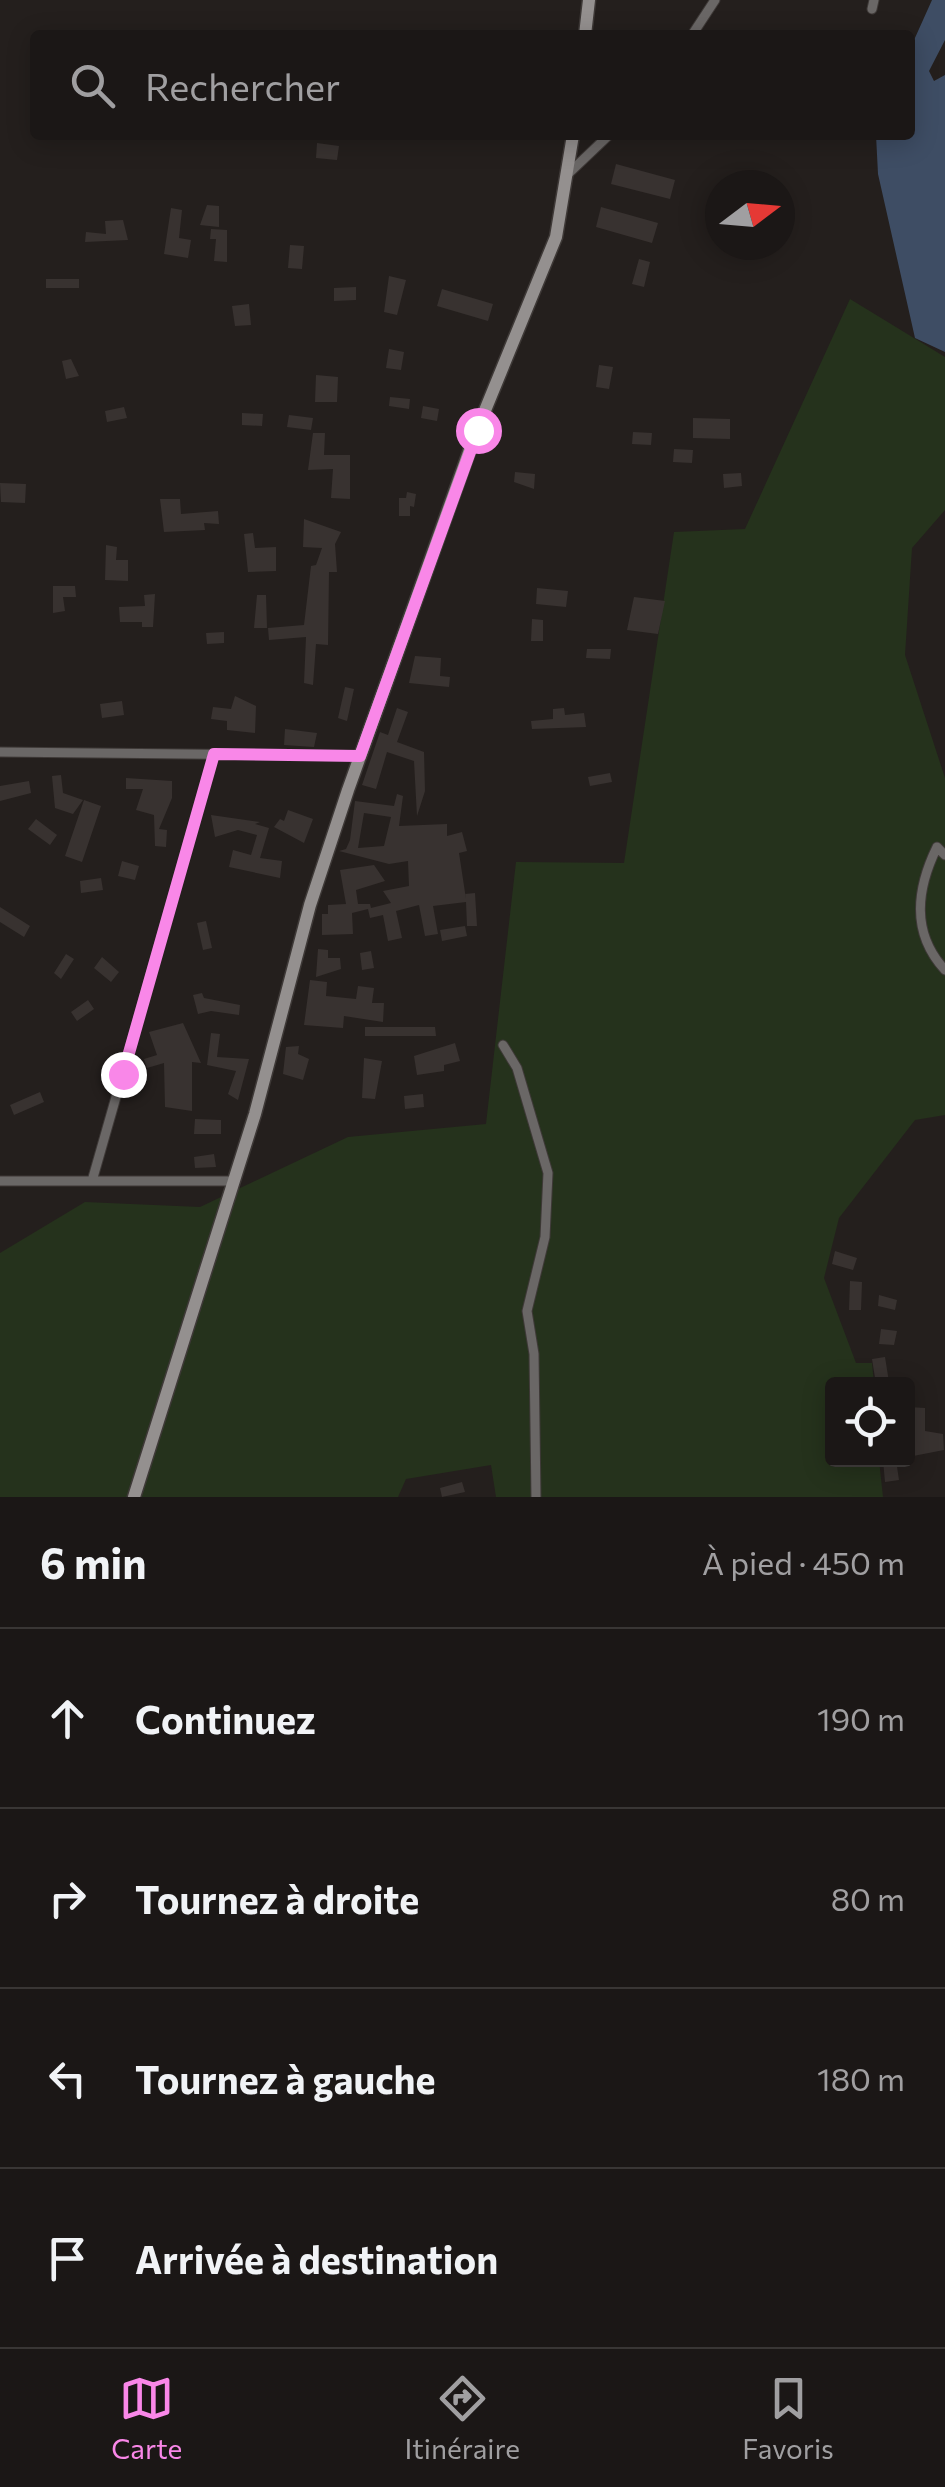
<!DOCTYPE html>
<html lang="fr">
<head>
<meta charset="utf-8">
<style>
	body { margin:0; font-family:Commissioner,sans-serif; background:#282423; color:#f1f3f6 }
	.controls { position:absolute; right:30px; bottom:30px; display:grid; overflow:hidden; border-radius:10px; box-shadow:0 5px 25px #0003 }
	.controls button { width:90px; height:90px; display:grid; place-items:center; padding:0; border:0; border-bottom:2px solid #393635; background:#1b1716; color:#f1f3f6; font:50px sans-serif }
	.compass { position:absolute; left:705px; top:170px; width:90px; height:90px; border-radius:50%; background:#1b1716; box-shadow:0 5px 25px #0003; rotate:74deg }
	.stop { position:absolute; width:30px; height:30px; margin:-22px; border:8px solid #f987e8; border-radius:50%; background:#fff }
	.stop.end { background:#f987e8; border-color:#fff; box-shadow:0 2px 10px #0008 }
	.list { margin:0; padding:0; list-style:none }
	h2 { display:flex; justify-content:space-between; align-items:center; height:130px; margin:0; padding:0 40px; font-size:42px }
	h2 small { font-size:32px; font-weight:400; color:#a09fa1 }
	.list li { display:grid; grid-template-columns:65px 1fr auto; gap:30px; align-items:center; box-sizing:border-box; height:180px; padding:0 40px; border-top:2px solid #393635 }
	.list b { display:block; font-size:38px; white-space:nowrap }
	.list em { font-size:32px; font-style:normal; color:#a09fa1 }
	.icon { flex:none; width:55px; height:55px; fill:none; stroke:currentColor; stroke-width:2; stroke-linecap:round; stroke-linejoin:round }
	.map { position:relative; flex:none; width:945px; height:1497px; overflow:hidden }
	.search { position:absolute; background:#1b1716; box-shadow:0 5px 25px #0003; left:30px; right:30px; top:30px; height:110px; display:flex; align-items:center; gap:25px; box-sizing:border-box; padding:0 35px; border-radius:10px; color:#a09fa1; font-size:38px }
	.sheet { height:850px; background:#1b1716 }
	nav { display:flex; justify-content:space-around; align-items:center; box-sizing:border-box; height:140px; border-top:2px solid #393635; background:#1b1716; font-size:28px; color:#a09fa1 }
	nav a { display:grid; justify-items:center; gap:5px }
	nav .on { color:#f987e8 }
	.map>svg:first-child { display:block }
	.green { fill:#25321c }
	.water { fill:#3e4d64 }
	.building { fill:#383230; fill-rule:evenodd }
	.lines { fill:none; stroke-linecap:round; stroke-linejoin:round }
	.minor-casing { stroke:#3e3937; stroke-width:11 }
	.secondary-casing { stroke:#3e3937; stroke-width:15 }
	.minor { stroke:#6a6766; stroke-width:9 }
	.secondary { stroke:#94908f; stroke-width:12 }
	.route { stroke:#f987e8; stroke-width:12 }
</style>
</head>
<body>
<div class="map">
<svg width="945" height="1497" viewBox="0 0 945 1497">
	<rect width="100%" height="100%" fill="#241f1d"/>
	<path class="green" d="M850,299L945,357V510L912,548L905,655L945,778V1115L915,1120L839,1218L824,1278L856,1363H872L874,1384H832V1460H879L883,1497H496L491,1465L406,1479L398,1497H0V1253L85,1202L200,1207L348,1137L486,1124L516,862L624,863L674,532L745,529Z"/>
	<path class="water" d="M932,0H945V40L929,71L934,81L945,75V352L915,338L878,174L876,135H910V49Z"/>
	<path class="building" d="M317,143L339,146L337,160L316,158Z
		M616,164L675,180L670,199L611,184Z
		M207,205L219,206V227L200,225Z
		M601,207L658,223L652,243L596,227Z
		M171,208L182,210L179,238L191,240L188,258L164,254Z
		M123,220L128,240L85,242L86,232L106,234L105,221Z
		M211,229L227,230V262L214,261L216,239H210Z
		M290,245L304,246L302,269L288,268Z
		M639,259L650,262L644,287L632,284Z
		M389,276L406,280L397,315L384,312Z
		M46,279H79V288H46Z
		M356,287V300L334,301V288Z
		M442,289L493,304L488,321L437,306Z
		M249,304L251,325L235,326L232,306Z
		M389,349L404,352L401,370L386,368Z
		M71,359L79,376L66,379L62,361Z
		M599,365L613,367L609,389L596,387Z
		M316,375L338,377L337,402H315Z
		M390,397L410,399L409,409L389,406Z
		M423,406L439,409L437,421L421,418Z
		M124,407L127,418L107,422L105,411Z
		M242,413L263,414L262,426L242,425Z
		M289,415L313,418L311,430L287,427Z
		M693,418L730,419V439L693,438Z
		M633,432L652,433L651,445L632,444Z
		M313,433H325L324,455H350V499L331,498L333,469L308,470Z
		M674,449L693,450L692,463L673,462Z
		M515,472L535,474L534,489L514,482Z
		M741,473L742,486L724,488L723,474Z
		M0,483L26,484L25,503L1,502Z
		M407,492L416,494L414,507L410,506V516H399V498H406Z
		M160,499H180L181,514L218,511L219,524L204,523L205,530L164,532Z
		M304,519L341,532L335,544L337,572H329L328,645L316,644L313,685L304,683L306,637L269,640L268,628L304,625L311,566L316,565L322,548L303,547Z
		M253,533L255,548L276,547V571L248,572L244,534Z
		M106,545L117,547L116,560H128V581L105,580Z
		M53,586H75L76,597H63L65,611L53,613Z
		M537,588L568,591L566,607L536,604Z
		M155,594L153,627H142V622H120L119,607L145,606L144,595Z
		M257,595H266L267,628H254Z
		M634,597L665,601L658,634L627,630Z
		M532,619L543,620V641H531Z
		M224,632V643L207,644L206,633Z
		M587,649H611L610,659L586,658Z
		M415,656L441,658L440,676L450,677L449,687L409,683Z
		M345,687L354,689L347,721L338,718Z
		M235,696L256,706L255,733L227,730V721L211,719L213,707L231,709Z
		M122,701L124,715L102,718L100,704Z
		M397,708L408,712L397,742L424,752L425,791L417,816L414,761L387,752L376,789L362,785L380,732L388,735Z
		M564,708L565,715L584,713L586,727L532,729L531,721L553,719V709Z
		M285,729L317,733L314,747L284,745Z
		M610,773L612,782L590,786L588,777Z
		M61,775L63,793L83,800L73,814L55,808L52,776Z
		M126,778L172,781V798L159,829L167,830L166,847L155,846L154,815L136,810L143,789H126Z
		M29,781L31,793L0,801V786Z
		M397,794L403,796L399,826L447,824V836L462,832L467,851L459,853L466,899L465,894L475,893L477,926H467L466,902L433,906L438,934L425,936L419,905L396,911L402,938L388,941L383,915L370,918L368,909L352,913L353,934L322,935V914H328V905L346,904L340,870L374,865L385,881L356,890L358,904H370L371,908L391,903L383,891L409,886L408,861L389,864L339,851L346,849L350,840L355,801L394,806ZM364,813L391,817L384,846L358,848Z
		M84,800L101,806L82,862L65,856Z
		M288,810L313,819L304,843L274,827L280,819L284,821Z
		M211,815L260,822L255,824L269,828L260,858L282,861L280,878L229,867L233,850L251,855L257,835L238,830L215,837Z
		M36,819L57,835L50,845L28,829Z
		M122,861L139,866L135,880L118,876Z
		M101,878L103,890L81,893L80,881Z
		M0,907L30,926L24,937L0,922Z
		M206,921L212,948L203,950L197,923Z
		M465,926L467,936L442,941L440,930Z
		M318,949L328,950V958H340L341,969L316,977Z
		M371,951L374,968L362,970L360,953Z
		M66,954L74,959L61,979L54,973Z
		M102,957L119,972L111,982L94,968Z
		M310,980L327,982L326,996L356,999L358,986L374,988L372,1003H384L383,1022L344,1016L343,1028L304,1025Z
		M202,993L204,998L240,1005L239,1015L211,1011L198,1014L193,995Z
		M88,1000L94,1009L77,1021L71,1012Z
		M183,1023L201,1063L192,1062V1111L165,1107L164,1063L147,1068L144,1059L157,1055L149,1032Z
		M365,1027H435L436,1036H365Z
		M211,1033L220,1034L217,1057L249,1059L238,1100L228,1094L236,1071L207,1065Z
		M455,1043L460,1061L444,1065V1071L417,1075L414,1056Z
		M299,1046L298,1054L309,1059L303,1080L283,1074L286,1047Z
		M364,1058L382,1061L375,1099L362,1098Z
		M40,1092L44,1102L14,1115L10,1105Z
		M423,1094L424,1107L405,1109L404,1096Z
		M195,1119L221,1120V1134H194Z
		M214,1154L216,1167L195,1168L194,1157Z
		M835,1251L857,1258L853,1270L832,1264Z
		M850,1281L862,1282L861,1310H849Z
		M879,1295L897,1300L895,1310L878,1306Z
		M881,1329L897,1331L894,1345L879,1344Z
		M885,1357L889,1382L876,1384L872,1359Z
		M908,1407L925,1408V1431L943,1434L944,1450L908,1457Z
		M883,1460H896L899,1480L885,1482Z
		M462,1482L465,1492L442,1497L440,1488Z"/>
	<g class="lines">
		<g class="minor-casing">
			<path id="minor" d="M872,9L874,0
				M692,35L715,0
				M569,173L609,135
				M0,752L360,756
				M945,855L937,847C916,890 911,933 945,970
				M503,1045L517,1068L548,1173L545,1237L527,1311L534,1354L536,1497
				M0,1181H233
				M92,1181L214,754"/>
		</g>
		<g class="secondary-casing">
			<path id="secondary" d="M585,35L589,0
				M134,1497L255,1114L310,905L348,790L477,430L556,237L573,135"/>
		</g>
		<use href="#minor" class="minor"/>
		<use href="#secondary" class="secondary"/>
	</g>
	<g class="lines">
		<path class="route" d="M123,1074L214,754L360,756L478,430"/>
	</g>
</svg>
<div class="controls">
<button><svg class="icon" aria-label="locate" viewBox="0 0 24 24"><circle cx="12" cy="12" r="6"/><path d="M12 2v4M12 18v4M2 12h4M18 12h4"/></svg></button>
</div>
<svg class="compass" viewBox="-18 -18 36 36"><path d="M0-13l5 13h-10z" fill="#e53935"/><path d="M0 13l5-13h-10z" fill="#a09fa1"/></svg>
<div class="stop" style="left:478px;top:430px"></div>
<div class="stop end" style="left:123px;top:1074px"></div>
<div class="search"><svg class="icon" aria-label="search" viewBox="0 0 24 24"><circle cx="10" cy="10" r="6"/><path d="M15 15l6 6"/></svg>Rechercher</div>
</div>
<section class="sheet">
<h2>6 min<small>À pied · 450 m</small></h2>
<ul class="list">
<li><svg class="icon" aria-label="ahead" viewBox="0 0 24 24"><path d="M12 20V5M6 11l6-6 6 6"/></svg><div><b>Continuez</b></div><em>190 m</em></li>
<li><svg class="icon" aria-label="right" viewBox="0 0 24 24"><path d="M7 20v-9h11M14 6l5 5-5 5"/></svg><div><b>Tournez à droite</b></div><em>80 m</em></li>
<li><svg class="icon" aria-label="left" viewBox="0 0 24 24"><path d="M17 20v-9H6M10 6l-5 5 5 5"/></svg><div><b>Tournez à gauche</b></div><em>180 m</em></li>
<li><svg class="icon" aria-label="arrive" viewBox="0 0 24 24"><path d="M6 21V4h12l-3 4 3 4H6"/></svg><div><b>Arrivée à destination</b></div></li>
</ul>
</section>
<nav>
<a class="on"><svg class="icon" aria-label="map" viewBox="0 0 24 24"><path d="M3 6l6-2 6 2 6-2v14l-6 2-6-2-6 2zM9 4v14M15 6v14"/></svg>Carte</a>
<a><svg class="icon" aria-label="directions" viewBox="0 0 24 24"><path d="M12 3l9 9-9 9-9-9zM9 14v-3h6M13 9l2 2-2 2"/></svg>Itinéraire</a>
<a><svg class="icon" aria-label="saved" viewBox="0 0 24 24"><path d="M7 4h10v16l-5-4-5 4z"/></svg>Favoris</a>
</nav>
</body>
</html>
